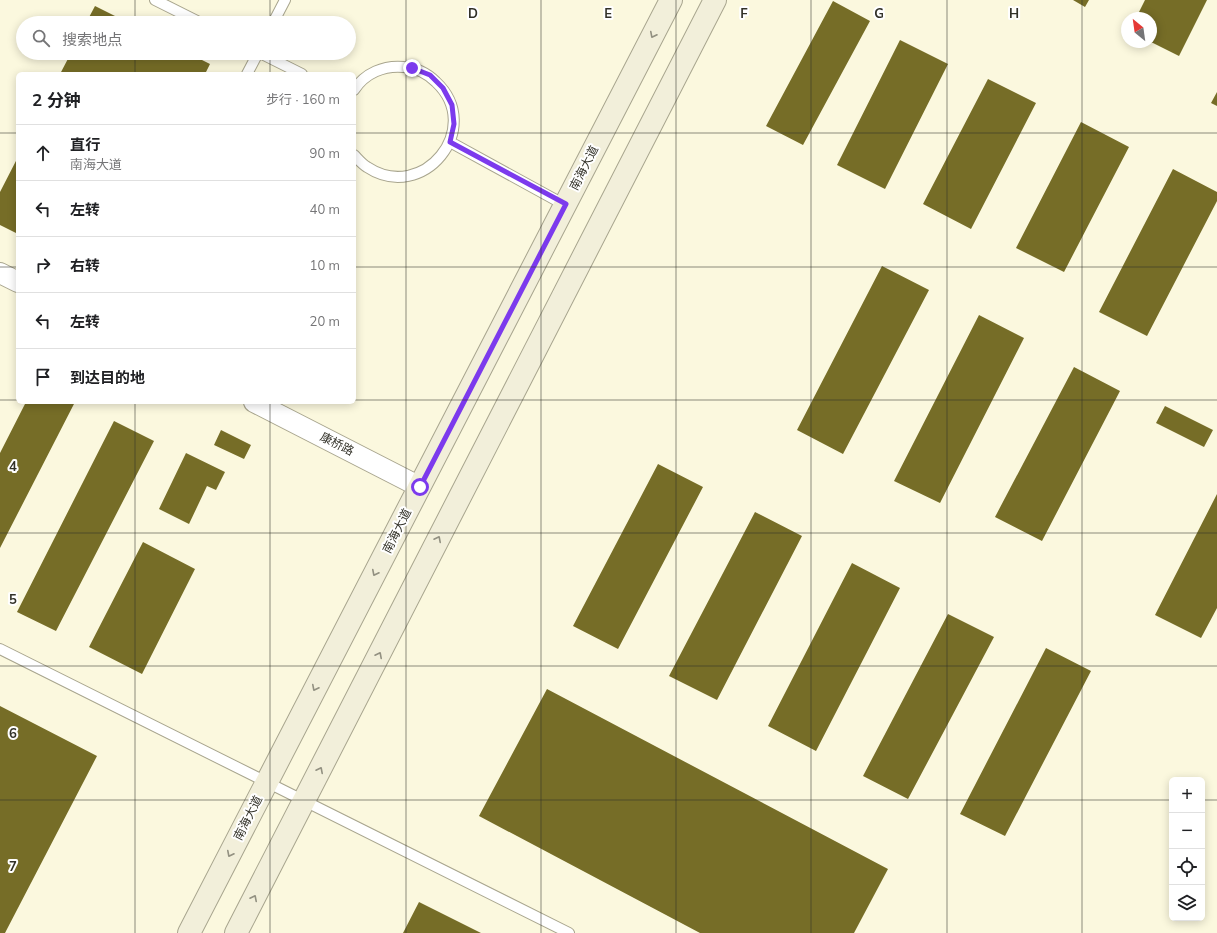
<!DOCTYPE html>
<html lang="zh">
<head>
<meta charset="utf-8">
<style>
	body { margin:0; font-family:Mulish,"Noto Sans SC",sans-serif; background:#f6f6f6; color:#202124 }
	.controls { position:absolute; right:12px; bottom:12px; display:grid; overflow:hidden; border-radius:6px; box-shadow:0 2px 10px #0003 }
	.controls button { width:36px; height:36px; display:grid; place-items:center; padding:0; border:0; border-bottom:1px solid #e0e0e0; background:#fff; color:#202124; font:20px sans-serif }
	.compass { position:absolute; left:1121px; top:12px; width:36px; height:36px; border-radius:50%; background:#fff; box-shadow:0 2px 10px #0003; rotate:331deg }
	.stop { position:absolute; width:12px; height:12px; margin:-9px; border:3px solid #7c3aed; border-radius:50%; background:#fff }
	.stop.end { background:#7c3aed; border-color:#fff; box-shadow:0 1px 4px #0008 }
	.list { margin:0; padding:0; list-style:none }
	h2 { display:flex; justify-content:space-between; align-items:center; height:52px; margin:0; padding:0 16px; font-size:17px }
	h2 small { font-size:13px; font-weight:400; color:#757577 }
	.list li { display:grid; grid-template-columns:26px 1fr auto; gap:12px; align-items:center; box-sizing:border-box; height:56px; padding:0 16px; border-top:1px solid #e0e0e0 }
	.list b { display:block; font-size:15px; white-space:nowrap }
	.list p { margin:0; font-size:13px; white-space:nowrap; color:#757577 }
	.list em { font-size:13px; font-style:normal; color:#757577 }
	.icon { flex:none; width:22px; height:22px; fill:none; stroke:currentColor; stroke-width:2; stroke-linecap:round; stroke-linejoin:round }
	.map { position:relative; flex:none; width:1217px; height:933px; overflow:hidden }
	.search { position:absolute; background:#fff; box-shadow:0 2px 10px #0003; left:16px; top:16px; width:340px; height:44px; display:flex; align-items:center; gap:10px; box-sizing:border-box; padding:0 14px; border-radius:22px; color:#757577; font-size:15px }
	.panel { position:absolute; background:#fff; box-shadow:0 2px 10px #0003; left:16px; top:72px; width:340px; height:332px; border-radius:6px }
	.map>svg:first-child { display:block }
	.building { fill:#766d27 }
	.lines { fill:none; stroke-linecap:round; stroke-linejoin:round }
	.lane-casing { stroke:#a8a58e; stroke-width:12 }
	.street-casing { stroke:#a8a58e; stroke-width:22 }
	.secondary-casing { stroke:#a8a58e; stroke-width:24 }
	.lane { stroke:#fff; stroke-width:10 }
	.street { stroke:#fff; stroke-width:20 }
	.secondary { stroke:#f2efda; stroke-width:22 }
	.oneway { stroke:#929081 }
	.route { stroke:#7c3aed; stroke-width:5 }
	.grid { fill:none; stroke:#323128; stroke-width:1; stroke-opacity:0.55 }
	.labels { text-anchor:middle; stroke-width:4; stroke-linejoin:round; paint-order:stroke }
	.street-label { font-size:12px; fill:#323128; stroke:#fff }
	.grid-label { font-size:13px; text-anchor:middle; font-weight:bold; fill:#323128; stroke:#fff; stroke-width:4; stroke-linejoin:round; paint-order:stroke }
</style>
</head>
<body>
<div class="map">
<svg width="1217" height="933" viewBox="0 0 1217 933">
	<rect width="100%" height="100%" fill="#fbf8de"/>
	<path class="building" d="M1073,0H1089L1085,7Z
		M1145,0H1207L1179,56L1151,42V18H1136Z
		M833,1L870,21L803,145L766,126Z
		M95,6L129,23H86Z
		M900,40L948,64L885,189L837,165Z
		M71,53H188L210,64L205,74H60Z
		M988,79L1036,103L971,229L923,204Z
		M1217,92V106L1211,103Z
		M1081,122L1129,147L1064,272L1016,248Z
		M18,157V234L0,225V192Z
		M1173,169L1217,192V201L1147,336L1099,312Z
		M882,266L929,290L843,454L797,430Z
		M979,315L1024,338L940,503L894,481Z
		M1074,367L1120,391L1042,541L995,517Z
		M26,402H75L0,548V453Z
		M1165,406L1213,430L1204,447L1156,423Z
		M114,421L154,441L56,631L17,612Z
		M221,430L251,445L244,459L214,445Z
		M186,453L225,472L216,490L207,486L189,524L159,509Z
		M658,464L703,487L618,649L573,626Z
		M1217,494V608L1201,638L1155,615Z
		M755,512L802,536L717,700L669,676Z
		M143,542L195,569L142,674L89,647Z
		M852,563L900,588L816,751L768,726Z
		M948,614L994,637L908,799L863,776Z
		M1046,648L1091,671L1005,836L960,814Z
		M547,689L888,869L854,933H700L479,816Z
		M0,706L97,756L5,933H0Z
		M419,902L481,933H403Z"/>
	<g class="lines">
		<g class="lane-casing">
			<path id="lane" d="M155,0L201,23
				M273,23L285,0
				M260,53L302,74
				M247,74L258,53
				M354,90C365,73 384,65 404,67C417,68 427,73 436,82C485,128 423,204 367,167C362,164 358,159 354,155
				M450,142L565,205
				M0,649L569,933"/>
		</g>
		<g class="street-casing">
			<path id="street" d="M0,273L18,282
				M254,402L420,487"/>
		</g>
		<g class="secondary-casing">
			<path id="secondary" d="M189,933L671,0
				M236,933L715,0"/>
		</g>
		<use href="#lane" class="lane"/>
		<use href="#street" class="street"/>
		<use href="#secondary" class="secondary"/>
	</g>
	<defs><path id="oneway-chevron" d="M-2-3.5L2.5 0L-2 3.5" fill="none" stroke-width="1.6" stroke-linecap="round" stroke-linejoin="round"/></defs>
	<g class="oneway">
		<use href="#oneway-chevron" transform="translate(653 35) rotate(117)"/>
		<use href="#oneway-chevron" transform="translate(438 539) rotate(-63)"/>
		<use href="#oneway-chevron" transform="translate(375 573) rotate(117)"/>
		<use href="#oneway-chevron" transform="translate(379 655) rotate(-63)"/>
		<use href="#oneway-chevron" transform="translate(315 688) rotate(117)"/>
		<use href="#oneway-chevron" transform="translate(320 770) rotate(-63)"/>
		<use href="#oneway-chevron" transform="translate(230 854) rotate(117)"/>
		<use href="#oneway-chevron" transform="translate(254 898) rotate(-63)"/>
	</g>
	<g class="lines">
		<path class="route" d="M412,68L430,75L443,88L452,105L454,124L450,142L566,204L420,487"/>
	</g>
	<path class="grid" d="M135,0V23M270,0V23M406,0V933M541,0V933M676,0V933M811,0V933M947,0V933M1082,0V933M135,53V74M270,53V74M0,133H18M354,133H1217M0,267H18M354,267H1217M0,400H18M354,400H1217M135,402V933M270,402V933M0,533H1217M0,666H1217M0,800H1172M1202,800H1217"/>
	<g class="labels">
		<g class="street-label">
			<text transform="translate(584 168) rotate(-63)" y="4">南海大道</text>
			<text transform="translate(337 444) rotate(27)" y="4">康桥路</text>
			<text transform="translate(397 531) rotate(-63)" y="4">南海大道</text>
			<text transform="translate(248 818) rotate(-63)" y="4">南海大道</text>
		</g>
	</g>
	<g class="grid-label">
		<text x="473" y="18">D</text>
		<text x="608" y="18">E</text>
		<text x="744" y="18">F</text>
		<text x="879" y="18">G</text>
		<text x="1014" y="18">H</text>
		<text x="13" y="471">4</text>
		<text x="13" y="604">5</text>
		<text x="13" y="738">6</text>
		<text x="13" y="871">7</text>
	</g>
</svg>
<div class="controls">
<button>+</button>
<button>−</button>
<button><svg class="icon" aria-label="locate" viewBox="0 0 24 24"><circle cx="12" cy="12" r="6"/><path d="M12 2v4M12 18v4M2 12h4M18 12h4"/></svg></button>
<button><svg class="icon" aria-label="layers" viewBox="0 0 24 24"><path d="M12 4l9 5-9 5-9-5zM3 14l9 5 9-5"/></svg></button>
</div>
<svg class="compass" viewBox="-18 -18 36 36"><path d="M0-13l5 13h-10z" fill="#e53935"/><path d="M0 13l5-13h-10z" fill="#757577"/></svg>
<div class="stop" style="left:420px;top:487px"></div>
<div class="stop end" style="left:412px;top:68px"></div>
<div class="search"><svg class="icon" aria-label="search" viewBox="0 0 24 24"><circle cx="10" cy="10" r="6"/><path d="M15 15l6 6"/></svg>搜索地点</div>
<section class="panel">
<h2>2 分钟<small>步行 · 160 m</small></h2>
<ul class="list">
<li><svg class="icon" aria-label="ahead" viewBox="0 0 24 24"><path d="M12 20V5M6 11l6-6 6 6"/></svg><div><b>直行</b><p>南海大道</p></div><em>90 m</em></li>
<li><svg class="icon" aria-label="left" viewBox="0 0 24 24"><path d="M17 20v-9H6M10 6l-5 5 5 5"/></svg><div><b>左转</b></div><em>40 m</em></li>
<li><svg class="icon" aria-label="right" viewBox="0 0 24 24"><path d="M7 20v-9h11M14 6l5 5-5 5"/></svg><div><b>右转</b></div><em>10 m</em></li>
<li><svg class="icon" aria-label="left" viewBox="0 0 24 24"><path d="M17 20v-9H6M10 6l-5 5 5 5"/></svg><div><b>左转</b></div><em>20 m</em></li>
<li><svg class="icon" aria-label="arrive" viewBox="0 0 24 24"><path d="M6 21V4h12l-3 4 3 4H6"/></svg><div><b>到达目的地</b></div></li>
</ul>
</section>
</div>
</body>
</html>
